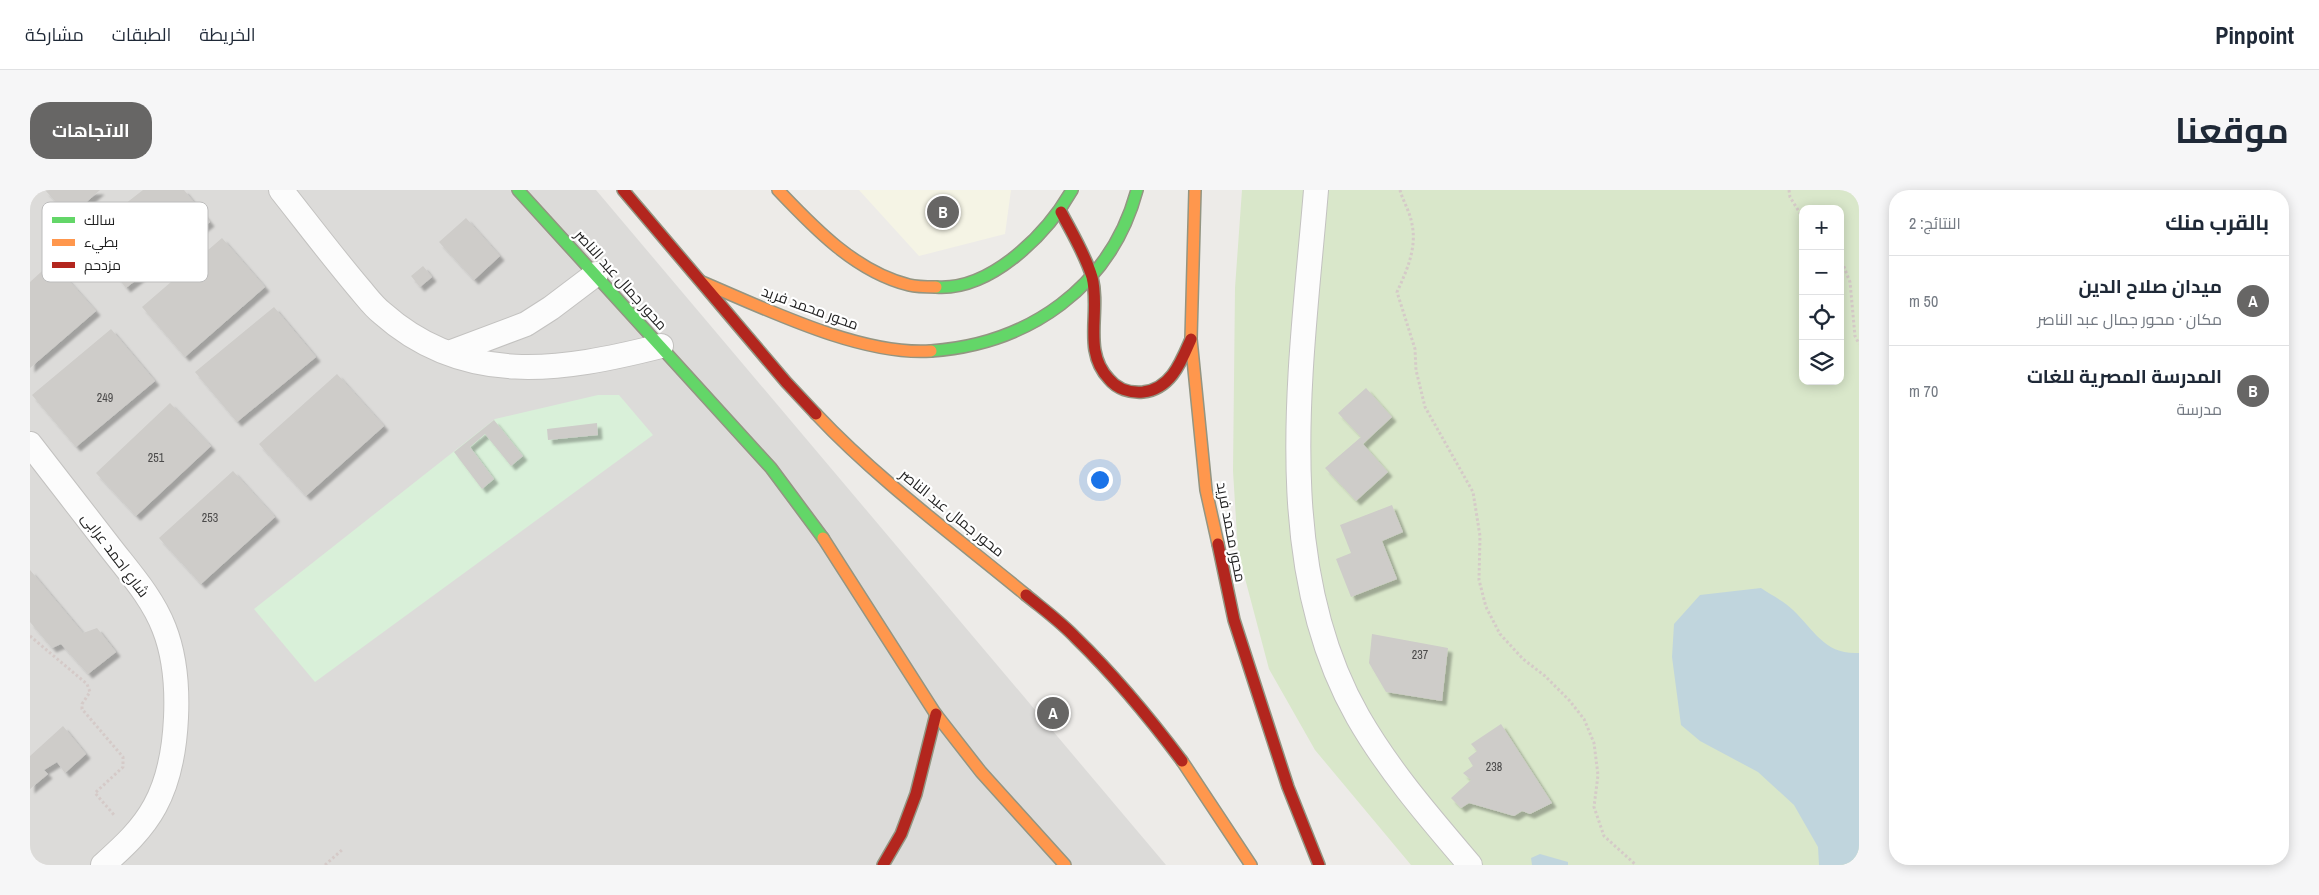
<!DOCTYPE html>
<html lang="ar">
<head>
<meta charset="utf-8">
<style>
	body { margin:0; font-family:"Archivo Narrow",Cairo,sans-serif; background:#f6f6f7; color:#1f2937; direction:rtl }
	.controls { position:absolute; right:15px; top:15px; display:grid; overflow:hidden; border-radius:10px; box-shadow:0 2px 12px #0003 }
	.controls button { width:45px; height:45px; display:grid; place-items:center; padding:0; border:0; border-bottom:1px solid #e0e1e3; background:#fff; color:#1f2937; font:25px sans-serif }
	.you { position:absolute; left:1069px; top:289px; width:18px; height:18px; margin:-12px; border:4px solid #fff; border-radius:50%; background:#1a73e8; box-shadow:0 0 0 8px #1a73e833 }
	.badge { display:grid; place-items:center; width:32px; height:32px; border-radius:50%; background:#676665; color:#fff; font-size:16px; font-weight:700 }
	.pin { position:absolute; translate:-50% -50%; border:2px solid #fff; box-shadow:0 1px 5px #0006 }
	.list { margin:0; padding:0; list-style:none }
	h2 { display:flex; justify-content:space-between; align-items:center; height:65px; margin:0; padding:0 20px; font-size:21px }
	h2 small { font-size:16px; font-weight:400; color:#747a83 }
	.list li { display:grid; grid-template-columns:32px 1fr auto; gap:15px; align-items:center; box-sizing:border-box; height:90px; padding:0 20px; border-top:1px solid #e0e1e3 }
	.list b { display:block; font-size:19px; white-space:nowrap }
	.list p { margin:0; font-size:16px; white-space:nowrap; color:#747a83 }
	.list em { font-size:16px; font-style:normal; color:#747a83 }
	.icon { flex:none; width:28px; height:28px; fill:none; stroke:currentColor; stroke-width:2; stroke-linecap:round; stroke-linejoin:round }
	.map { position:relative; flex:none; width:1829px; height:675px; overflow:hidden; direction:ltr; border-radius:20px }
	header { display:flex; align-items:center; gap:30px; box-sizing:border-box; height:70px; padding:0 25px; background:#fff; border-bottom:1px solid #e0e1e3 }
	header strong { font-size:24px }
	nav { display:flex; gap:28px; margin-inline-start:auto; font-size:18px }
	.intro { display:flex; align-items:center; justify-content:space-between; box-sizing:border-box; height:120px; padding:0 30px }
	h1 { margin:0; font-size:35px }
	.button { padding:12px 22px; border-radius:20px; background:#676665; color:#fff; font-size:18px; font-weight:700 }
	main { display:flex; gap:30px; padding:0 30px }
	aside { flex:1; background:#fff; border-radius:20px; box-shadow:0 2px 12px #0003 }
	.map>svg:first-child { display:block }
	.residential { fill:#dcdbd9 }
	.education { fill:#f5f4e5 }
	.grass { fill:#d9e7ca; fill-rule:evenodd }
	.park { fill:#d9f0d9 }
	.water { fill:#c0d5dd }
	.building { fill:#ceccc9; filter:url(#shadow) }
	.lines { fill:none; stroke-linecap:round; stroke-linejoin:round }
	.street-casing { stroke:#c3c2c0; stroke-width:26 }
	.fast-casing { stroke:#939582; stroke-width:14 }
	.slow-casing { stroke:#939582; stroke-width:14 }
	.jam-casing { stroke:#939582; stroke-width:14 }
	.path { stroke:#d5cac8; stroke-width:3; stroke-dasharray:2.5 2.5; stroke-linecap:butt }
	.street { stroke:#fcfcfc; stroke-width:24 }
	.fast { stroke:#63d668; stroke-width:11 }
	.slow { stroke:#ff974d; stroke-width:11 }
	.jam { stroke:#b3261e; stroke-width:11 }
	.labels { text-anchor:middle; stroke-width:4.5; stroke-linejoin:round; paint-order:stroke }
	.number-label { font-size:12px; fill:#4b4a4a }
	.street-label { font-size:15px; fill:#1f1f1f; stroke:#fff }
	.key { fill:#fff; stroke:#bcbcbc; stroke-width:1 }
	.key-label { font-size:14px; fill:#1f1f1f }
</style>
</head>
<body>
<header>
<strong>Pinpoint</strong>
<nav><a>الخريطة</a><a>الطبقات</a><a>مشاركة</a></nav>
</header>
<div class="intro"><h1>موقعنا</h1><a class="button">الاتجاهات</a></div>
<main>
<aside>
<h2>بالقرب منك<small>النتائج: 2</small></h2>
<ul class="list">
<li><span class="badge">A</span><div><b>ميدان صلاح الدين</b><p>مكان · محور جمال عبد الناصر</p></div><em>50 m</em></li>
<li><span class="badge">B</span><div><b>المدرسة المصرية للغات</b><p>مدرسة</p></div><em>70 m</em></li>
</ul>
</aside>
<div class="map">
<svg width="1829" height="675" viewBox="0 0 1829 675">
	<defs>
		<filter id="shadow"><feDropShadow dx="4.5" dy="4.5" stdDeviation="1" flood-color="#0004"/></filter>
	</defs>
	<rect width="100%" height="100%" fill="#edebe8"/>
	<path class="residential" d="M0,0H566L1136,675H0Z"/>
	<path class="education" d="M829,0H981L975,44L889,66Z"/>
	<path class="grass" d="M1212,0H1829V675H1381L1285,560L1239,479L1208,362L1203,281L1205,98ZM1773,19H1810V191H1773Z"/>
	<path class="park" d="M568,205H589L623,245L285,492L224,419L465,229Z"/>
	<path class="water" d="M1731,398C1741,405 1754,411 1763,420C1785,441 1795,465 1829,463V675H1789L1788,657L1764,615L1728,582L1670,551L1651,535L1642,467L1644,434L1670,405Z
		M1510,664L1538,672V675H1502L1501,668Z"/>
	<path class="building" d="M15,0H70L40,27Z
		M113,0H154L180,32L96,98L55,45Z
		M436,28L470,66L444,90L409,52Z
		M192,48L235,97L155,167L112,117Z
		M22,72L66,121L0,178V92Z
		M393,76L402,87L390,97L381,86Z
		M244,117L286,167L207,232L165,182Z
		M81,139L125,191L46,257L2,205Z
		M307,184L354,236L276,306L229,254Z
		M1336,198L1362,227L1333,254L1358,282L1326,311L1295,278L1331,247L1308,223Z
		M140,213L181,256L106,326L66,283Z
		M464,230L493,266L481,276L455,244L440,257L464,289L452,299L424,262Z
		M567,233L568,245L518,250L517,239Z
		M203,281L245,327L171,394L129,348Z
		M1362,315L1373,342L1352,351L1367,389L1321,407L1306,369L1321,363L1310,335Z
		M0,380L53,443L67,438L86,462L58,484L31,454L22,458L0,432Z
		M1342,444L1418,458L1412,511L1356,502L1339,473Z
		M1471,534L1522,613L1500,624L1492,621L1484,626L1439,613L1431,618L1421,608L1441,590L1433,583L1443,576L1438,568L1447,561L1441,554Z
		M33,536L56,564L35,583L27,572L14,580L18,584L0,599V566Z"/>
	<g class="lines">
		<g class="street-casing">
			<path id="street" d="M251,0C277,33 302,66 329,98C336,106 343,116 352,123C435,197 532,181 631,156
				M1286,0C1272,171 1239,371 1328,527C1359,581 1400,628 1440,675
				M419,163L496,134L521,118L566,84
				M0,254C26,288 53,322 79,356C99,382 122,407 134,438C153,486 150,570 125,616C112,640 93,657 73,675"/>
		</g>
		<g class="fast-casing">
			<path id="fast" d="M488,0L741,278L793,348
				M906,97C961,101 1017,44 1042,0
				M901,161C999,154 1081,97 1107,0"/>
		</g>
		<g class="slow-casing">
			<path id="slow" d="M748,0C784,38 826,82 879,95C887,97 897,97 906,97
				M1165,0L1161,149L1176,300L1188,354
				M672,92C736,119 831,166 901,161
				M786,224C848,290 926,347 996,405
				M793,348L905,523L951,582L1035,675
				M1152,571L1221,675"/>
		</g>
		<g class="jam-casing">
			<path id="jam" d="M593,0L756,192L786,224
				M1031,22C1042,43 1055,64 1062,87C1071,122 1052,161 1079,189C1087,199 1100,203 1113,202C1141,199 1151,172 1161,149
				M1188,354L1204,430L1258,597L1289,675
				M996,405C1013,419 1031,432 1046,448C1085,486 1119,527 1152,571
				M853,675L871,644L886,604L906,524"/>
		</g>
		<path class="path" d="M1370,0C1373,11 1380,22 1382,34C1387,58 1377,80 1367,102L1385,159L1386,180L1395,217L1443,302L1450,346L1449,390L1456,417L1470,444L1493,469L1515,486L1539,510L1554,529L1564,553L1568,585L1564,617L1574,646L1606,675
			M1759,0L1760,7L1773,28
			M1810,67L1820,92L1825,146L1829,154
			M0,446L57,494L60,502L52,514V519L93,567V577L65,603L85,626
			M295,675L313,659"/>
		<use href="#street" class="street"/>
		<use href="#fast" class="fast"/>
		<use href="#slow" class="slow"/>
		<use href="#jam" class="jam"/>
	</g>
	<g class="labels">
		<g class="number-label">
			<text x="75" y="212">249</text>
			<text x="126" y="272">251</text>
			<text x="180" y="332">253</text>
			<text x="1390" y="469">237</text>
			<text x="1464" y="581">238</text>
		</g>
		<g class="street-label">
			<text transform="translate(591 90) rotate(48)" y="5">محور جمال عبد الناصر</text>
			<text transform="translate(780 118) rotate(20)" y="5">محور محمد فريد</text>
			<text transform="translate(922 323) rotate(39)" y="5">محور جمال عبد الناصر</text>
			<text transform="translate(1201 342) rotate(79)" y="5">محور محمد فريد</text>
			<text transform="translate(85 365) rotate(53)" y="5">شارع احمد عرابى</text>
		</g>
	</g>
	<rect x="12" y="12" width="166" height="80" rx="8" class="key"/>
	<rect x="22" y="27" width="23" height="6" fill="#63d668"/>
	<rect x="22" y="49" width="23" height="7" fill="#ff974d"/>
	<rect x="22" y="72" width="23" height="6" fill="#b3261e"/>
	<g class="key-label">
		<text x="54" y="35">سالك</text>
		<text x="54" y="57">بطيء</text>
		<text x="54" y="80">مزدحم</text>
	</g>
</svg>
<div class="controls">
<button>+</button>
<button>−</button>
<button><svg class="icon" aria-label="locate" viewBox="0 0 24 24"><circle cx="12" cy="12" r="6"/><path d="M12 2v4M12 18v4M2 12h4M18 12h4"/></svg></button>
<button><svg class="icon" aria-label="layers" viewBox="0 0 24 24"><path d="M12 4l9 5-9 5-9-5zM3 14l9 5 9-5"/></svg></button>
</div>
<div class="you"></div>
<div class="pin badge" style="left:1023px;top:523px">A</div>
<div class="pin badge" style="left:913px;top:22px">B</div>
</div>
</main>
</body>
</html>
